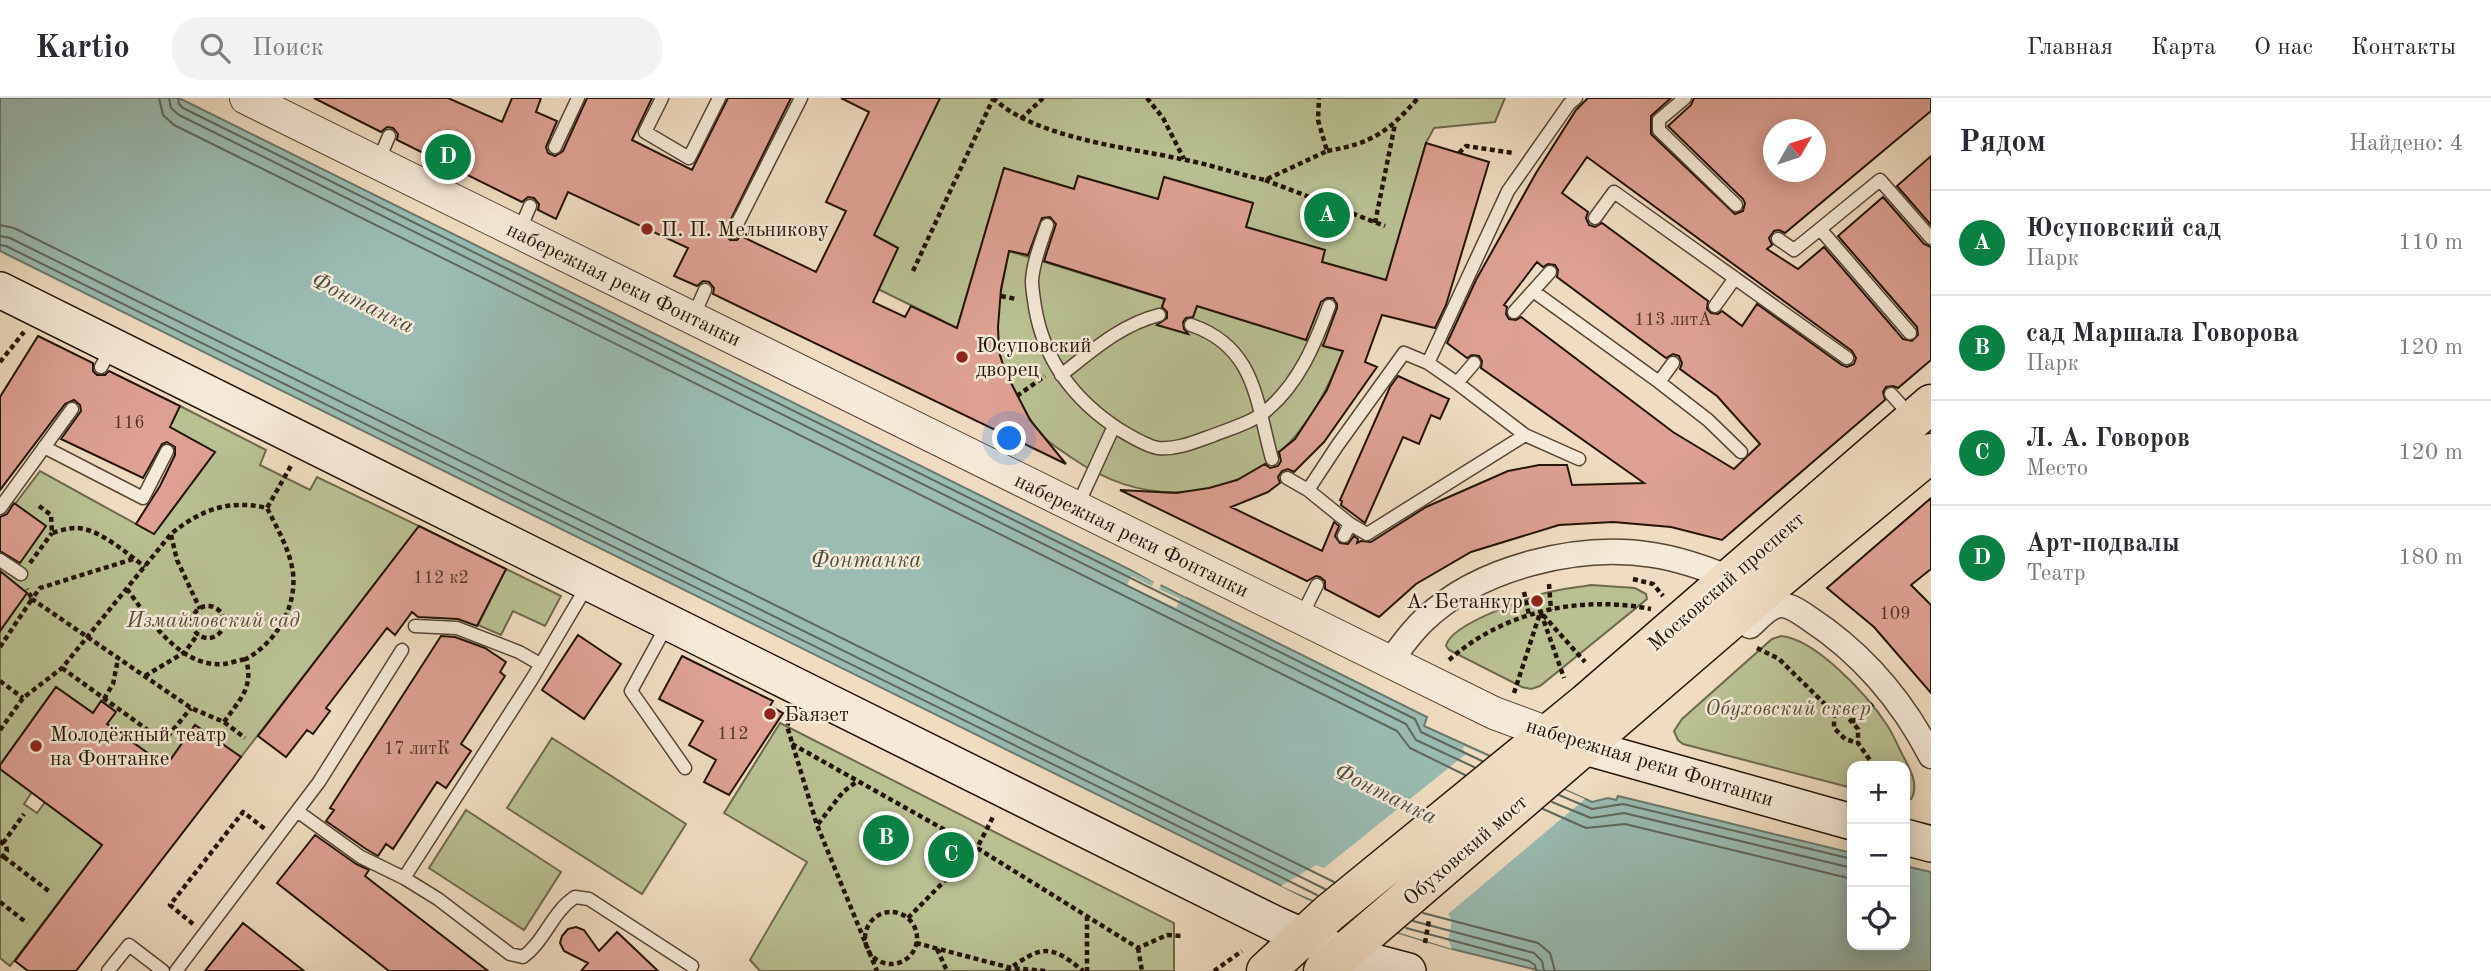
<!DOCTYPE html>
<html lang="ru">
<head>
<meta charset="utf-8">
<style>
	body { margin:0; font-family:"Old Standard TT",serif; background:#f2f2f3; color:#2b2b33 }
	.controls { position:absolute; right:21px; bottom:21px; display:grid; overflow:hidden; border-radius:14px; box-shadow:0 4px 18px #0003 }
	.controls button { width:63px; height:63px; display:grid; place-items:center; padding:0; border:0; border-bottom:2px solid #e1e1e2; background:#fff; color:#2b2b33; font:35px sans-serif }
	.compass { position:absolute; left:1763px; top:21px; width:63px; height:63px; border-radius:50%; background:#fff; box-shadow:0 4px 18px #0003; rotate:51deg }
	.you { position:absolute; left:1010px; top:341px; width:24px; height:24px; margin:-18px; border:5px solid #fff; border-radius:50%; background:#1a73e8; box-shadow:0 0 0 10px #1a73e833 }
	.badge { display:grid; place-items:center; width:46px; height:46px; border-radius:50%; background:#0b8043; color:#fff; font-size:23px; font-weight:700 }
	.pin { position:absolute; translate:-50% -50%; border:4px solid #fff; box-shadow:0 2px 7px #0006 }
	.list { margin:0; padding:0; list-style:none }
	h2 { display:flex; justify-content:space-between; align-items:center; height:91px; margin:0; padding:0 28px; font-size:30px }
	h2 small { font-size:23px; font-weight:400; color:#7c7c81 }
	.list li { display:grid; grid-template-columns:46px 1fr auto; gap:21px; align-items:center; box-sizing:border-box; height:105px; padding:0 28px; border-top:2px solid #e1e1e2 }
	.list b { display:block; font-size:26px; white-space:nowrap }
	.list p { margin:0; font-size:23px; white-space:nowrap; color:#7c7c81 }
	.list em { font-size:23px; font-style:normal; color:#7c7c81 }
	.icon { flex:none; width:38px; height:38px; fill:none; stroke:currentColor; stroke-width:2; stroke-linecap:round; stroke-linejoin:round }
	.map { position:relative; flex:none; width:1931px; height:873px; overflow:hidden }
	header { display:flex; align-items:center; gap:42px; box-sizing:border-box; height:98px; padding:0 35px; background:#fff; border-bottom:2px solid #e1e1e2 }
	header strong { font-size:33px }
	nav { display:flex; gap:38px; margin-inline-start:auto; font-size:24px }
	.search { width:490px; height:63px; background:#f2f2f3; display:flex; align-items:center; gap:18px; box-sizing:border-box; padding:0 24px; border-radius:28px; color:#7c7c81; font-size:26px }
	main { display:flex }
	aside { flex:1; background:#fff }
	.map>svg:first-child { display:block }
	.green { fill:#b9c193; stroke:#6e6a4c; stroke-width:2 }
	.water { fill:#9abcb3; stroke:#6a796d; stroke-width:2 }
	.pier { fill:#f0ddc1 }
	.lines { fill:none; stroke-linecap:round; stroke-linejoin:round }
	.shore { stroke:#5e685c; stroke-width:2 }
	.building { fill:#dea193; stroke:#231405; stroke-width:2; fill-rule:evenodd }
	.service-casing { stroke:#564634; stroke-width:15 }
	.minor-casing { stroke:#564634; stroke-width:27 }
	.tertiary-casing { stroke:#564634; stroke-width:34 }
	.secondary-casing { stroke:#231405; stroke-width:38 }
	.primary-casing { stroke:#231405; stroke-width:41 }
	.path { stroke:#231405; stroke-width:4.5; stroke-dasharray:5 3.5; stroke-linecap:butt }
	.service { stroke:#f5e9d7; stroke-width:12 }
	.minor { stroke:#f5e9d7; stroke-width:24 }
	.tertiary { stroke:#f5e9d7; stroke-width:32 }
	.secondary { stroke:#f5e9d7; stroke-width:35 }
	.primary { stroke:#f0ddc1; stroke-width:38 }
	.poi-dot { fill:#8f2418; stroke:#f5e9d7; stroke-width:2.5 }
	.labels { text-anchor:middle; stroke-width:5; stroke-linejoin:round; paint-order:stroke }
	.number-label { font-size:18px; fill:#523728 }
	.poi-label { font-size:21px; fill:#231405; stroke:#f5e9d7; text-anchor:start }
	.street-label { font-size:21px; fill:#231405; stroke:#f5e9d7 }
	.park-label { font-size:21px; font-style:italic; fill:#585137; stroke:#f5e9d7 }
	.water-label { font-size:23px; font-style:italic; fill:#4d4f42; stroke:#f5e9d7 }
</style>
</head>
<body>
<header>
<strong>Kartio</strong>
<div class="search"><svg class="icon" aria-label="search" viewBox="0 0 24 24"><circle cx="10" cy="10" r="6"/><path d="M15 15l6 6"/></svg>Поиск</div>
<nav><a>Главная</a><a>Карта</a><a>О нас</a><a>Контакты</a></nav>
</header>
<main>
<div class="map">
<svg width="1931" height="873" viewBox="0 0 1931 873">
	<rect width="100%" height="100%" fill="#f0ddc1"/>
	<filter id="stains"><feTurbulence type="fractalNoise" baseFrequency=".00286" numOctaves="4"/><feColorMatrix values="0 0 0 0 .2 0 0 0 0 .09 0 0 0 0 .02 0 0 0 .5 -.17"/></filter>
	<radialGradient id="worn" r=".72"><stop offset=".6" stop-color="#630" stop-opacity="0"/><stop offset="1" stop-color="#630" stop-opacity=".3"/></radialGradient>
	<path class="green" d="M940,0H1505L1495,24L1434,30L1426,45L1386,182L1322,164L1324,152L1246,129L1253,105L1165,79L1158,101L1078,78L1074,91L1004,70L950,254L943,223L878,191L898,150L874,137Z
		M1009,153L1164,201L1157,226L1187,236L1197,208L1343,253C1323,303 1299,346 1253,375C1242,381 1230,384 1218,388C1165,403 1116,390 1072,360C1064,354 1053,348 1046,341C1031,326 1021,307 1012,288C1007,277 1001,265 999,253C993,220 1003,185 1009,153Z
		M180,308L266,352L260,367L310,392L317,379L419,428L241,659L195,627L166,668L107,626L116,614L102,603L93,615L56,589L0,667V533L27,495L0,475V426L40,373L154,436L215,354L169,329Z
		M506,471L561,498L545,528L513,513L501,537L478,527Z
		M1591,487L1635,490L1646,496L1647,501L1540,588L1531,591L1522,589L1449,552L1446,548C1450,526 1521,503 1542,496C1558,491 1575,490 1591,487Z
		M1781,538C1816,541 1868,598 1887,627C1893,636 1897,646 1902,656C1909,669 1920,687 1911,701L1905,703V668H1852V690L1683,646L1678,642L1674,633L1682,621L1772,541Z
		M780,625L1174,825V873H760L750,862L807,764L724,715Z
		M552,640L686,726L642,796L507,710Z
		M0,671L32,694L24,706L37,715L45,704L102,747L10,868L0,860Z
		M466,712L561,774L524,832L429,770Z"/>
	<path class="water" d="M0,0H179L1427,619L1424,628L1592,704L1608,700L1616,702L1618,698L1852,755V847H1905V768L1931,774V873H1541L1452,851L1376,828L1306,800L0,153Z"/>
	<path class="pier" d="M1134,469L1187,495L1186,499L1161,486L1159,491L1180,501L1176,510L1127,487L1131,478L1152,488L1154,484L1133,472Z
		M1464,648L1585,701L1448,816L1452,823L1448,842L1452,851L1358,822L1281,788L1316,767L1324,770L1466,656L1463,651Z"/>
	<g class="lines">
		<path class="shore" d="M159,0L163,17L174,27L1397,633L1410,650L1465,677
			M169,0L171,10L179,17L1406,626L1416,642L1474,669
			M178,0L179,6L183,10L1415,621L1421,634L1482,663
			M0,127L14,130L1334,784
			M0,138L10,140L1325,791
			M0,147L6,148L1317,797
			M1559,697L1592,711L1623,706L1852,761
			M1552,704L1591,720L1624,715L1852,770
			M1543,711L1586,730L1625,726L1852,781
			M1423,815L1538,845L1550,855L1555,873
			M1413,823L1534,855L1542,863L1544,873
			M1406,830L1529,863L1535,867L1536,873"/>
	</g>
	<path class="building" d="M314,0H448L502,24L512,0H541L536,14L557,23L546,49L548,55L555,58L563,53L587,0H652L632,42L692,72L728,0H791L724,135L730,142H737L741,138L816,174L846,113L826,104L869,14L841,0H940L874,137L898,150L873,204L905,219L911,208L957,230L1004,70L1074,91L1078,78L1158,101L1164,79L1253,105L1246,129L1325,152L1322,164L1386,182L1426,45L1489,64L1446,207L1435,230L1382,217L1365,264L1377,269L1324,344L1294,374L1288,371L1282,373L1278,379L1280,385L1268,394L1231,409L1322,453L1334,424L1339,428L1335,438L1340,445L1348,446L1354,438L1358,441L1357,445L1361,443L1371,444L1426,409L1508,373L1539,367H1567L1572,387L1644,385L1481,270L1482,263L1479,258L1472,257L1467,260L1447,245L1476,182L1536,75L1576,12L1588,0H1671L1651,18V36L1735,116L1743,113L1745,105L1743,101L1668,28L1691,7L1694,0H1931V13L1785,135L1779,132L1774,133L1769,140L1772,147L1767,151L1798,171L1824,149L1903,241L1912,243L1918,237L1917,229L1838,138L1883,99L1924,146L1931,149V262L1898,290L1893,288L1886,289L1883,294L1885,302L1722,442L1671,429L1613,424L1559,427L1471,454L1416,486L1379,519L1325,491V483L1320,479L1316,478L1307,483L1120,392L1176,395L1209,390L1237,382L1265,366L1270,370L1278,368L1281,363L1279,354L1295,341L1327,292L1343,253L1323,248L1337,210V206L1333,200H1327L1321,204L1306,242L1197,208L1193,219L1186,220L1183,224L1184,231L1188,236L1157,227L1167,220V214L1162,209L1165,201L1044,163L1056,126L1050,119L1042,120L1028,157L1009,153L1001,191L998,229L999,254L1005,273L1030,322L1066,366L713,196L714,190L709,184L703,183L697,188L674,178L688,150L568,94L556,121L538,112L539,106L534,100L528,99L522,104L397,42L398,36L393,30L387,29L381,34ZM1774,32H1816V74H1774ZM1587,59L1852,253L1856,260L1854,266L1847,269L1842,267L1757,206L1742,228L1722,213L1718,216L1711,215L1707,211L1708,203L1602,125L1595,129L1589,127L1586,120L1588,114L1562,95ZM1537,164L1543,169L1548,166L1555,167L1558,172L1557,179L1666,260L1673,256L1679,258L1682,265L1680,271L1717,298L1760,346L1734,371L1673,334L1521,219L1516,222L1509,221L1506,216L1507,209L1504,207Z
		M1931,58V127L1897,88Z
		M38,238L93,265V273L97,277H105L109,273L180,308L170,329L215,354L154,436L136,426L160,388L175,357V349L167,344L162,346L143,380L61,341L81,313L80,307L74,302L65,306L0,392V299Z
		M1398,278L1449,301L1440,321L1431,317L1419,346L1403,339L1365,425L1341,407L1342,403L1340,402L1390,289Z
		M1931,400V471L1911,487L1931,507V595L1874,529L1827,490Z
		M14,405L46,428L20,465L0,453V419L7,416Z
		M419,428L506,471L477,528L458,521L418,519L412,514L395,537L387,530L326,610L330,613L313,636L307,632L286,659L258,638Z
		M0,473L27,495L0,533Z
		M578,537L621,566L584,621L542,592Z
		M441,538L455,539L485,550L506,564L500,574L505,578L461,646L471,653L446,690L437,684L393,751L386,746L378,758L366,751L326,723L334,712L330,710Z
		M682,558L773,603L770,608L783,615L729,697L704,684L716,662L689,647L703,623L659,601Z
		M56,589L93,615L101,603L116,614L107,626L166,668L195,627L241,659L76,873H28L15,863L102,747L0,671V667Z
		M315,737L356,766L369,772L365,778L488,873H389L277,785Z
		M243,825L304,873H205Z
		M576,829L584,832L599,853L617,834L658,873H581L588,865L564,853L560,845L562,838L568,831Z"/>
	<g class="lines">
		<g class="service-casing">
			<path id="service" d="M662,0L645,34L689,60L719,0
				M1685,0L1659,22V32L1736,107
				M555,49L578,0
				M378,64L389,38
				M1595,120L1614,94L1847,260
				M1047,127C1041,145 1033,164 1032,183C1032,192 1034,201 1035,209C1044,263 1075,303 1120,332C1130,338 1146,348 1158,350C1177,352 1197,343 1214,337C1232,330 1253,324 1267,312C1299,285 1315,246 1329,208
				M1820,131L1880,82L1931,140
				M519,134L530,108
				M733,134L801,0
				M1778,141L1794,152L1820,131L1910,235
				M1533,193L1659,284L1673,265
				M1715,208L1735,180
				M1514,214L1550,174
				M693,219L705,192
				M1191,227C1256,249 1256,304 1272,361
				M1428,265L1457,285L1474,265
				M101,269L111,251
				M1061,277C1092,253 1120,227 1159,217
				M1659,284L1708,322L1741,354
				M1457,285L1525,337
				M1891,296L1911,318
				M44,349L143,400L167,353
				M1287,380L1308,392L1350,426
				M1308,392L1337,348L1404,255L1428,265L1508,93L1569,6L1576,0
				M1077,409L1114,328
				M0,410L72,311
				M1344,438L1350,426L1367,436L1525,337L1579,361
				M0,462L21,476
				M1301,519L1317,487
				M667,527L631,593L685,670
				M415,528L457,530L519,554L540,566
				M297,713L361,759L404,780L438,801L510,856L523,859C545,843 552,814 575,799L589,801L692,868
				M404,780L532,581L587,488
				M108,873L129,847L163,873
				M176,873L319,684L402,552"/>
		</g>
		<g class="minor-casing">
			<path id="minor" d="M1750,528C1757,522 1767,510 1776,508C1787,504 1801,515 1810,521C1863,556 1902,602 1931,658
				M1390,563C1401,549 1411,534 1424,522C1479,469 1579,445 1653,457C1680,461 1705,470 1730,480"/>
		</g>
		<g class="tertiary-casing">
			<path id="tertiary" d="M246,0L1494,615L1567,642"/>
		</g>
		<g class="secondary-casing">
			<path id="secondary" d="M0,192L1275,826L1343,856L1408,873
				M1585,649L1852,724
				M1905,739L1931,746"/>
		</g>
		<g class="primary-casing">
			<path id="primary" d="M1266,873L1329,815L1586,605L1931,306
				M1323,873L1763,494L1931,355"/>
		</g>
		<path class="path" d="M993,0C1035,40 1125,49 1181,61C1209,66 1237,76 1265,82L1327,53L1318,22L1319,0
			M1147,0L1163,20L1184,61
			M1021,21L1043,0
			M1327,53C1373,45 1388,34 1418,0
			M1459,55L1466,48L1514,55
			M1265,82L1385,128
			M1375,125L1395,26
			M913,173L993,1
			M1001,198L1016,201
			M0,264L24,234
			M1017,298L1045,278
			M39,408L51,417L52,435C59,433 68,430 75,430C97,429 128,456 145,469
			M171,437L177,462L200,511
			M133,461L40,490L32,501L191,610L224,624L245,640
			M30,465L52,435
			M1633,481L1653,486L1663,498
			M1549,486L1551,512
			M127,491C149,521 180,570 224,566C231,565 239,562 246,561
			M1524,494L1529,517
			M192 524a16 16 0 1 1 32 0a16 16 0 1 1-32 0Z
			M1541,515L1564,580
			M1543,517L1585,564
			M0,549L32,501L27,491
			M1757,550L1779,561L1834,615L1846,617L1858,631V645L1874,668
			M1449,562C1504,513 1580,497 1651,511
			M62,570L156,638H168L191,610
			M145,578L185,554L198,536
			M0,583L23,600
			M1514,595L1540,515
			M104,601L113,586L118,561
			M793,615L787,628L817,727L877,873
			M1834,615V630L1845,641L1858,645
			M224,624C240,601 254,590 246,561C275,545 297,510 293,475C290,452 277,430 267,410
			M1852,624L1873,606
			M0,632L23,600L62,570L171,436C200,412 229,401 267,410L292,366
			M792,646L977,750L1138,850L1167,837L1181,838
			M818,726L843,694L856,684
			M0,743L6,748L7,753L0,762
			M3,745L24,716
			M4,759L50,794
			M0,804L27,825
			M865 840a26 26 0 1 1 52 0a26 26 0 1 1-52 0Z
			M1087,818V873
			M908,820L977,750L994,717
			M193,826L170,807L243,714L265,731
			M916,845L1011,870L1046,873
			M1425,845L1429,822
			M1138,850L1142,873
			M937,851L947,873
			M1006,873C1040,849 1049,844 1083,873
			M1214,873L1242,853"/>
		<use href="#service" class="service"/>
		<use href="#minor" class="minor"/>
		<use href="#tertiary" class="tertiary"/>
		<use href="#secondary" class="secondary"/>
		<use href="#primary" class="primary"/>
	</g>
	<g class="poi-dot">
		<circle cx="647" cy="131" r="7"/>
		<circle cx="962" cy="259" r="7"/>
		<circle cx="1537" cy="503" r="7"/>
		<circle cx="770" cy="616" r="7"/>
		<circle cx="36" cy="648" r="7"/>
	</g>
	<g class="labels">
		<g class="number-label">
			<text x="1673" y="227">113 литА</text>
			<text x="129" y="330">116</text>
			<text x="441" y="485">112 к2</text>
			<text x="1895" y="521">109</text>
			<text x="733" y="641">112</text>
			<text x="417" y="656">17 литК</text>
		</g>
		<g class="poi-label">
			<text x="661" y="138">П. П. Мельникову</text>
			<text x="976" y="254">Юсуповский<tspan x="976" dy="24">дворец</tspan></text>
			<text x="1523" y="510" text-anchor="end">А. Бетанкур</text>
			<text x="784" y="623">Баязет</text>
			<text x="50" y="643">Молодёжный театр<tspan x="50" dy="24">на Фонтанке</tspan></text>
		</g>
		<g class="street-label">
			<text transform="translate(624 186) rotate(26)" y="7">набережная реки Фонтанки</text>
			<text transform="translate(1132 437) rotate(26)" y="7">набережная реки Фонтанки</text>
			<text transform="translate(1726 483) rotate(-41)" y="7">Московский проспект</text>
			<text transform="translate(1650 664) rotate(17)" y="7">набережная реки Фонтанки</text>
			<text transform="translate(1465 752) rotate(-41)" y="7">Обуховский мост</text>
		</g>
		<g class="park-label">
			<text x="213" y="529">Измайловский сад</text>
			<text x="1788" y="617">Обуховский сквер</text>
		</g>
		<g class="water-label">
			<text transform="translate(363 204) rotate(26)" y="8">Фонтанка</text>
			<text x="866" y="469">Фонтанка</text>
			<text transform="translate(1386 695) rotate(26)" y="8">Фонтанка</text>
		</g>
	</g>
	<rect width="100%" height="100%" filter="url(#stains)"/>
	<rect width="100%" height="100%" fill="url(#worn)"/>
</svg>
<div class="controls">
<button>+</button>
<button>−</button>
<button><svg class="icon" aria-label="locate" viewBox="0 0 24 24"><circle cx="12" cy="12" r="6"/><path d="M12 2v4M12 18v4M2 12h4M18 12h4"/></svg></button>
</div>
<svg class="compass" viewBox="-18 -18 36 36"><path d="M0-13l5 13h-10z" fill="#e53935"/><path d="M0 13l5-13h-10z" fill="#7c7c81"/></svg>
<div class="you"></div>
<div class="pin badge" style="left:1327px;top:117px">A</div>
<div class="pin badge" style="left:886px;top:740px">B</div>
<div class="pin badge" style="left:951px;top:757px">C</div>
<div class="pin badge" style="left:448px;top:59px">D</div>
</div>
<aside>
<h2>Рядом<small>Найдено: 4</small></h2>
<ul class="list">
<li><span class="badge">A</span><div><b>Юсуповский сад</b><p>Парк</p></div><em>110 m</em></li>
<li><span class="badge">B</span><div><b>сад Маршала Говорова</b><p>Парк</p></div><em>120 m</em></li>
<li><span class="badge">C</span><div><b>Л. А. Говоров</b><p>Место</p></div><em>120 m</em></li>
<li><span class="badge">D</span><div><b>Арт-подвалы</b><p>Театр</p></div><em>180 m</em></li>
</ul>
</aside>
</main>
</body>
</html>
